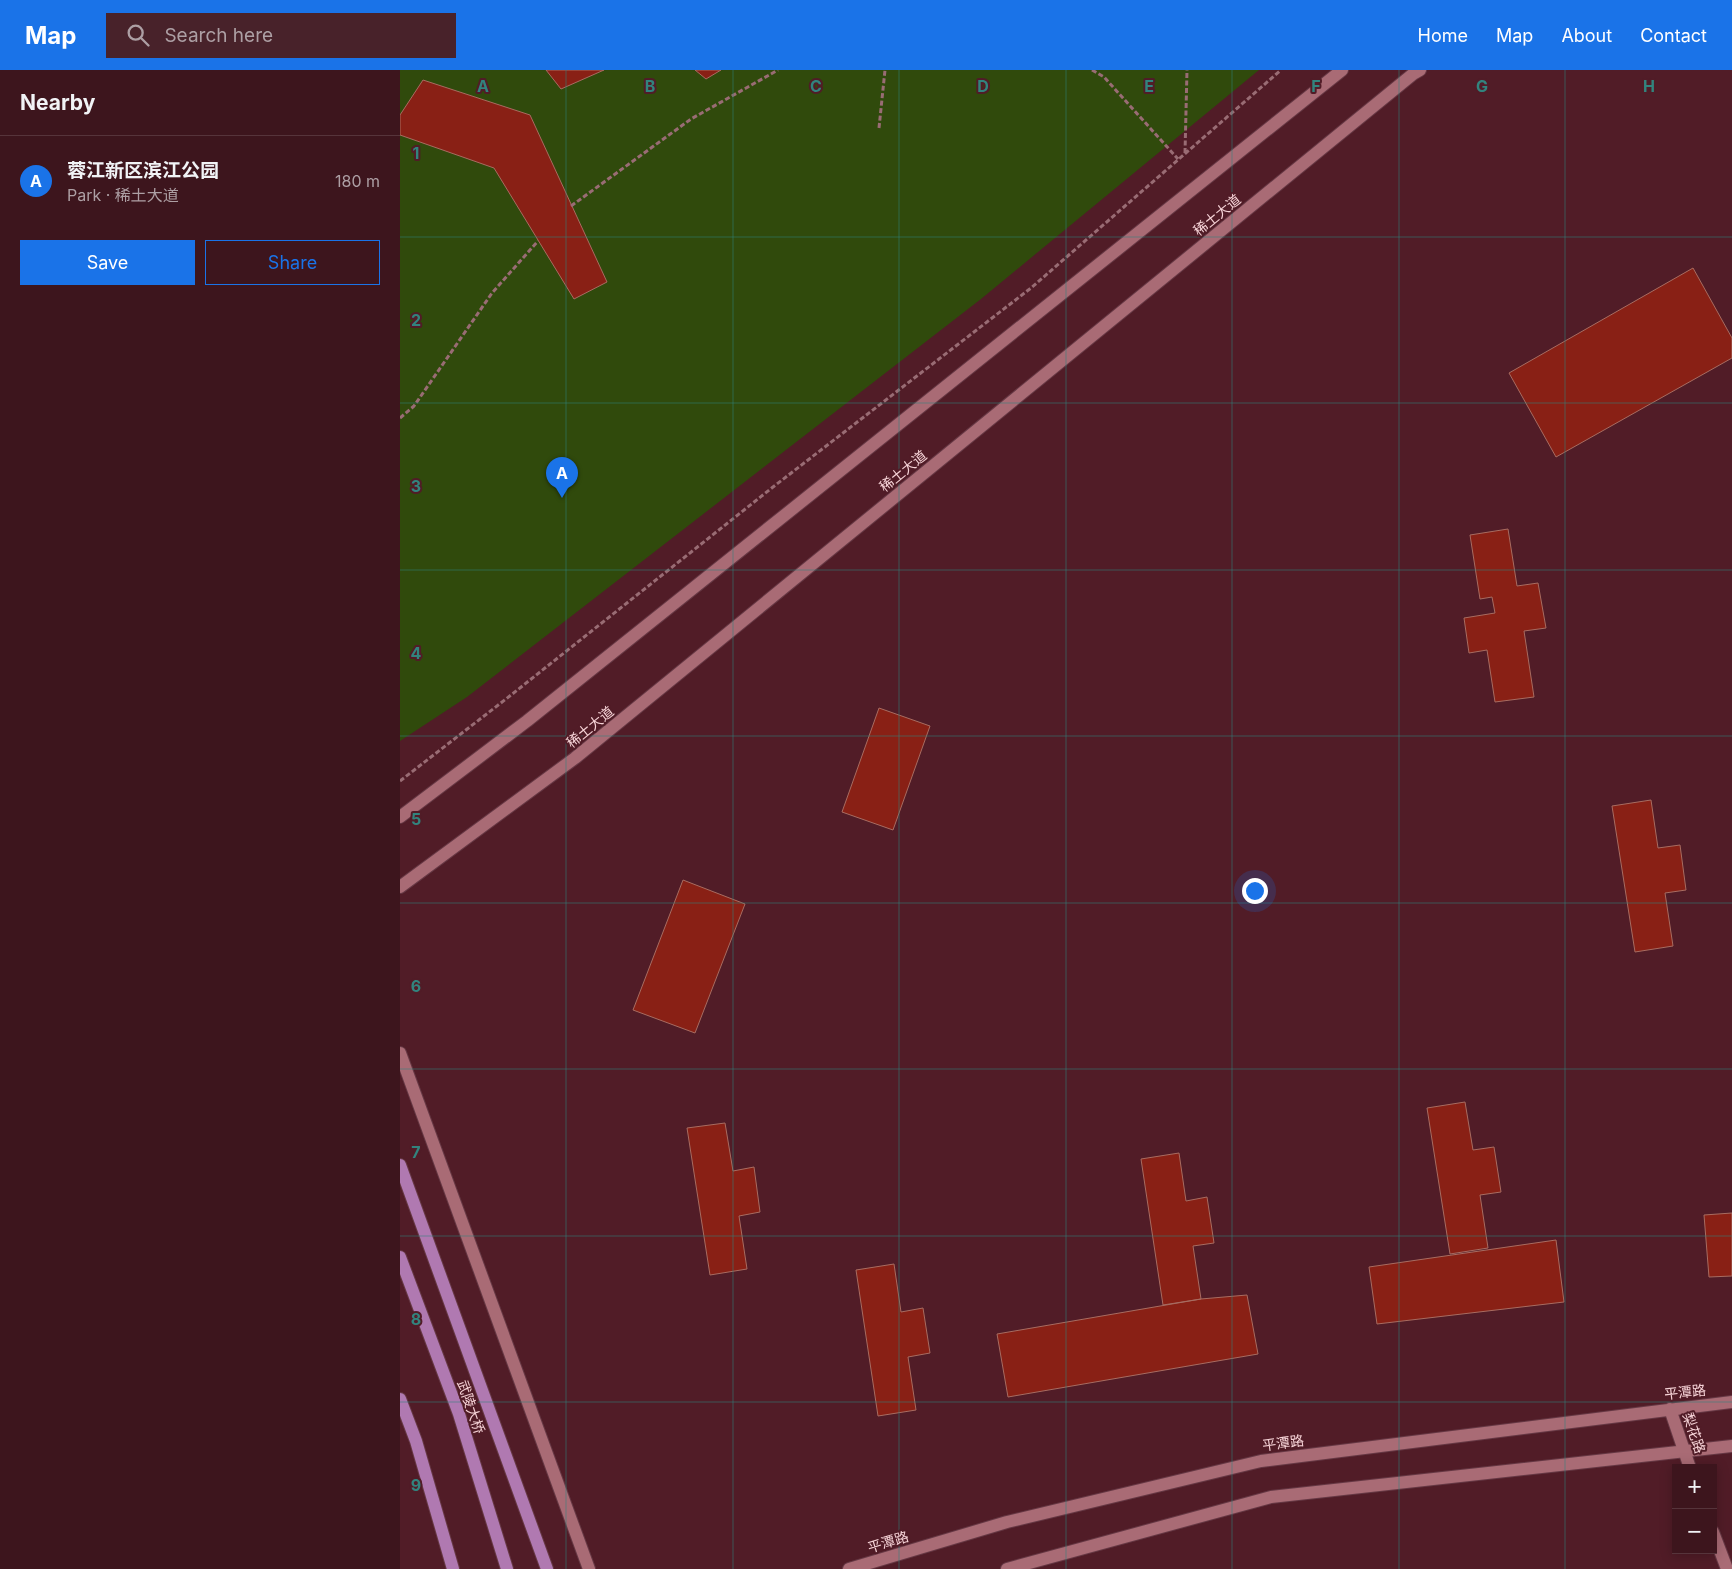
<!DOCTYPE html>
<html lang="en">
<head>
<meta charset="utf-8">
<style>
	body { margin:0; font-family:Inter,"Noto Sans SC",sans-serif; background:#48222a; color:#f1f3f6 }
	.controls { position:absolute; right:15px; bottom:15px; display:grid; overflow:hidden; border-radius:0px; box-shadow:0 2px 12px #0003 }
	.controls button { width:45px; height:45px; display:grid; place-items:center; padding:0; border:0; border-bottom:1px solid #56343b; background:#3d151d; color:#f1f3f6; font:25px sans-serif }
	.you { position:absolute; left:854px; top:820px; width:18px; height:18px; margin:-12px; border:4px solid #fff; border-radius:50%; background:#1a73e8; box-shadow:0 0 0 8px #1a73e833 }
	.badge { display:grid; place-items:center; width:32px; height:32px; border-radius:50%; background:#1a73e8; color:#fff; font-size:16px; font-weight:700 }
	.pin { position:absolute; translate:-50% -41px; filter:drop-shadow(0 1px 2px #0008) }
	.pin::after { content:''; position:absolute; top:26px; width:18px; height:15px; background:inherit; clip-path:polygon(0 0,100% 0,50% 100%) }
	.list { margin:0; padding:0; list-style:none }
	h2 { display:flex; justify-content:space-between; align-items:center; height:65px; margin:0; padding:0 20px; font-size:21px }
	h2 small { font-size:16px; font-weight:400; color:#ad9fa4 }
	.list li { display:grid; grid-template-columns:32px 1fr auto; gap:15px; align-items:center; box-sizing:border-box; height:90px; padding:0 20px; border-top:1px solid #56343b }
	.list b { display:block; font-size:19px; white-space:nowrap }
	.list p { margin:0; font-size:16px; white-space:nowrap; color:#ad9fa4 }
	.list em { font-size:16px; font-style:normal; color:#ad9fa4 }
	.actions { display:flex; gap:10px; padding:15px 20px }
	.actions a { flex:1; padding:11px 0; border:1px solid #1a73e8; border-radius:0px; text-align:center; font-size:18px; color:#1a73e8 }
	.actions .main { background:#1a73e8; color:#fff }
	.icon { flex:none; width:28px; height:28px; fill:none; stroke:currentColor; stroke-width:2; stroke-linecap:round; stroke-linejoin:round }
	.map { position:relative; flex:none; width:1332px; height:1499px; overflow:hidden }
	header { display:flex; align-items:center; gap:30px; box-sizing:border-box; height:70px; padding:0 25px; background:#1a73e8; color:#fff }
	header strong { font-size:24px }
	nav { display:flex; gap:28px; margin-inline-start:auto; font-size:18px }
	.search { width:350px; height:45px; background:#48222a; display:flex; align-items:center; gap:12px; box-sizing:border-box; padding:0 18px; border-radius:0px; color:#ad9fa4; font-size:19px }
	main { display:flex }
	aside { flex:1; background:#3d151d }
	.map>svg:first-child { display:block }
	.green { fill:#304a0c }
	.building { fill:#892015; stroke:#a86c61 }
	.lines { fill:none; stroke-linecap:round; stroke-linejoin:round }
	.tertiary-casing { stroke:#663844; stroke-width:14 }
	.secondary-casing { stroke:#663844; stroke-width:14 }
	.primary-casing { stroke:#663844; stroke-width:14 }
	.path { stroke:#996c74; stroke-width:3; stroke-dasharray:5 2.5; stroke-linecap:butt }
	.tertiary { stroke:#a96b75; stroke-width:12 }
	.secondary { stroke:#a96b75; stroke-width:12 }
	.primary { stroke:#b079b1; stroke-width:12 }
	.grid { fill:none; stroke:#32847e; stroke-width:1; stroke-opacity:0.55 }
	.labels { text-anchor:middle; stroke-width:4; stroke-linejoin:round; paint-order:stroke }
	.street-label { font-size:14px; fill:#f6d3d7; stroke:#511c27 }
	.grid-label { font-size:16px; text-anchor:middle; font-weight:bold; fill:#32847e; stroke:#511c27; stroke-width:4; stroke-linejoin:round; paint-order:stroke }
</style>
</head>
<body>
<header>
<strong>Map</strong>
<div class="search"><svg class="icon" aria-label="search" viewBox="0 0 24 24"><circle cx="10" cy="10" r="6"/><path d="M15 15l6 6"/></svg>Search here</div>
<nav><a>Home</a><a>Map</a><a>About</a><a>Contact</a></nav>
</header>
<main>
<aside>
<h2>Nearby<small></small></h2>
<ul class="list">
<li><span class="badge">A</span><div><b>蓉江新区滨江公园</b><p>Park · 稀土大道</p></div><em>180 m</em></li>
</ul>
<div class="actions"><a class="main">Save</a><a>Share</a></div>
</aside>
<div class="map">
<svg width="1332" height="1499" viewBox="0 0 1332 1499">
	<rect width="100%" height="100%" fill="#511c27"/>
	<path class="green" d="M0,0H859L581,229L67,627L0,671Z"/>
	<path class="building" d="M146,0H204L161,19Z
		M295,0H321L306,9Z
		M23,10L130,45L207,212L174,229L94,98L0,65V45Z
		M1293,198L1332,268V288L1156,387L1109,303Z
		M1108,459L1117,516L1138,513L1146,558L1124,561L1134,627L1095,632L1087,580L1069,583L1064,548L1095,543L1092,527L1080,529L1070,465Z
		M479,638L530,656L493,760L442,742Z
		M1251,730L1258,778L1280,775L1286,820L1265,823L1273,876L1235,882L1212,736Z
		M283,810L345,834L295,963L233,940Z
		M1065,1032L1073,1080L1094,1077L1101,1122L1080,1125L1088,1178L1050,1184L1027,1038Z
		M325,1053L333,1101L354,1097L360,1142L339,1146L347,1199L310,1205L287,1058Z
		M779,1083L786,1131L807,1127L814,1173L793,1176L801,1229L763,1235L741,1089Z
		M1332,1143V1206L1309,1207L1304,1145Z
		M1156,1170L1164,1232L977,1254L969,1197Z
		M494,1194L501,1242L523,1238L530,1283L508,1287L516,1340L478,1346L456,1200Z
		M847,1225L858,1284L608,1327L597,1264L801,1229Z"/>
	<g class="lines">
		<g class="tertiary-casing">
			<path id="tertiary" d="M0,983L189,1499
				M1270,1339L1290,1398
				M1313,1462L1327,1499
				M449,1499L607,1452L861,1391L1332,1332
				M607,1499L871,1427L1332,1376"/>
		</g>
		<g class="secondary-casing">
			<path id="secondary" d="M0,747L127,651L942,0
				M0,817L175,688L1013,4L1020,0"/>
		</g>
		<g class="primary-casing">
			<path id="primary" d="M0,1095L147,1499
				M0,1187L59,1344L107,1499
				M0,1329L16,1371L53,1499"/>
		</g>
		<path class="path" d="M692,0L704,7L778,89
			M479,58L485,0
			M785,83L787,0
			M171,136L291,49L378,0
			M0,348L14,336L92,223L138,171
			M0,711L106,629L373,417L631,218L881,0"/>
		<use href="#tertiary" class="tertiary"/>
		<use href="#secondary" class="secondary"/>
		<use href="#primary" class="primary"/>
	</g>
	<path class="grid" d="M166,0V1499M333,0V1499M499,0V1499M666,0V1499M832,0V1499M999,0V1499M1165,0V1499M0,167H1332M0,333H1332M0,500H1332M0,666H1332M0,833H1332M0,999H1332M0,1166H1332M0,1332H1332"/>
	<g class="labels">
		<g class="street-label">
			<text transform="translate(817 145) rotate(-39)" y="5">稀土大道</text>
			<text transform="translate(503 401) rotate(-39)" y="5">稀土大道</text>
			<text transform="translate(190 657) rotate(-39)" y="5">稀土大道</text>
			<text transform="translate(1285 1322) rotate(-6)" y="5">平潭路</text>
			<text transform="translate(71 1337) rotate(71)" y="5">武陵大桥</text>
			<text transform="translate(1294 1363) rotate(71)" y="5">梨花路</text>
			<text transform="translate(883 1373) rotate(-8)" y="5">平潭路</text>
			<text transform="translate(488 1472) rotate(-17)" y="5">平潭路</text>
		</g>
	</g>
	<g class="grid-label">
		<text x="83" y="22">A</text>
		<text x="250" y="22">B</text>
		<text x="416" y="22">C</text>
		<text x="583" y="22">D</text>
		<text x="749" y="22">E</text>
		<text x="916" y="22">F</text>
		<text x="1082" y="22">G</text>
		<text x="1249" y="22">H</text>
		<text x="16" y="89">1</text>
		<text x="16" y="256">2</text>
		<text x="16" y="422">3</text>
		<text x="16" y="589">4</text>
		<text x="16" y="755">5</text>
		<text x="16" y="922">6</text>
		<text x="16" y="1088">7</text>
		<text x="16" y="1255">8</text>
		<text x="16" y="1421">9</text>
	</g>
</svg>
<div class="controls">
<button>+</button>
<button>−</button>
</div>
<div class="you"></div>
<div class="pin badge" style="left:162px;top:428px">A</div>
</div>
</main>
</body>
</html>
